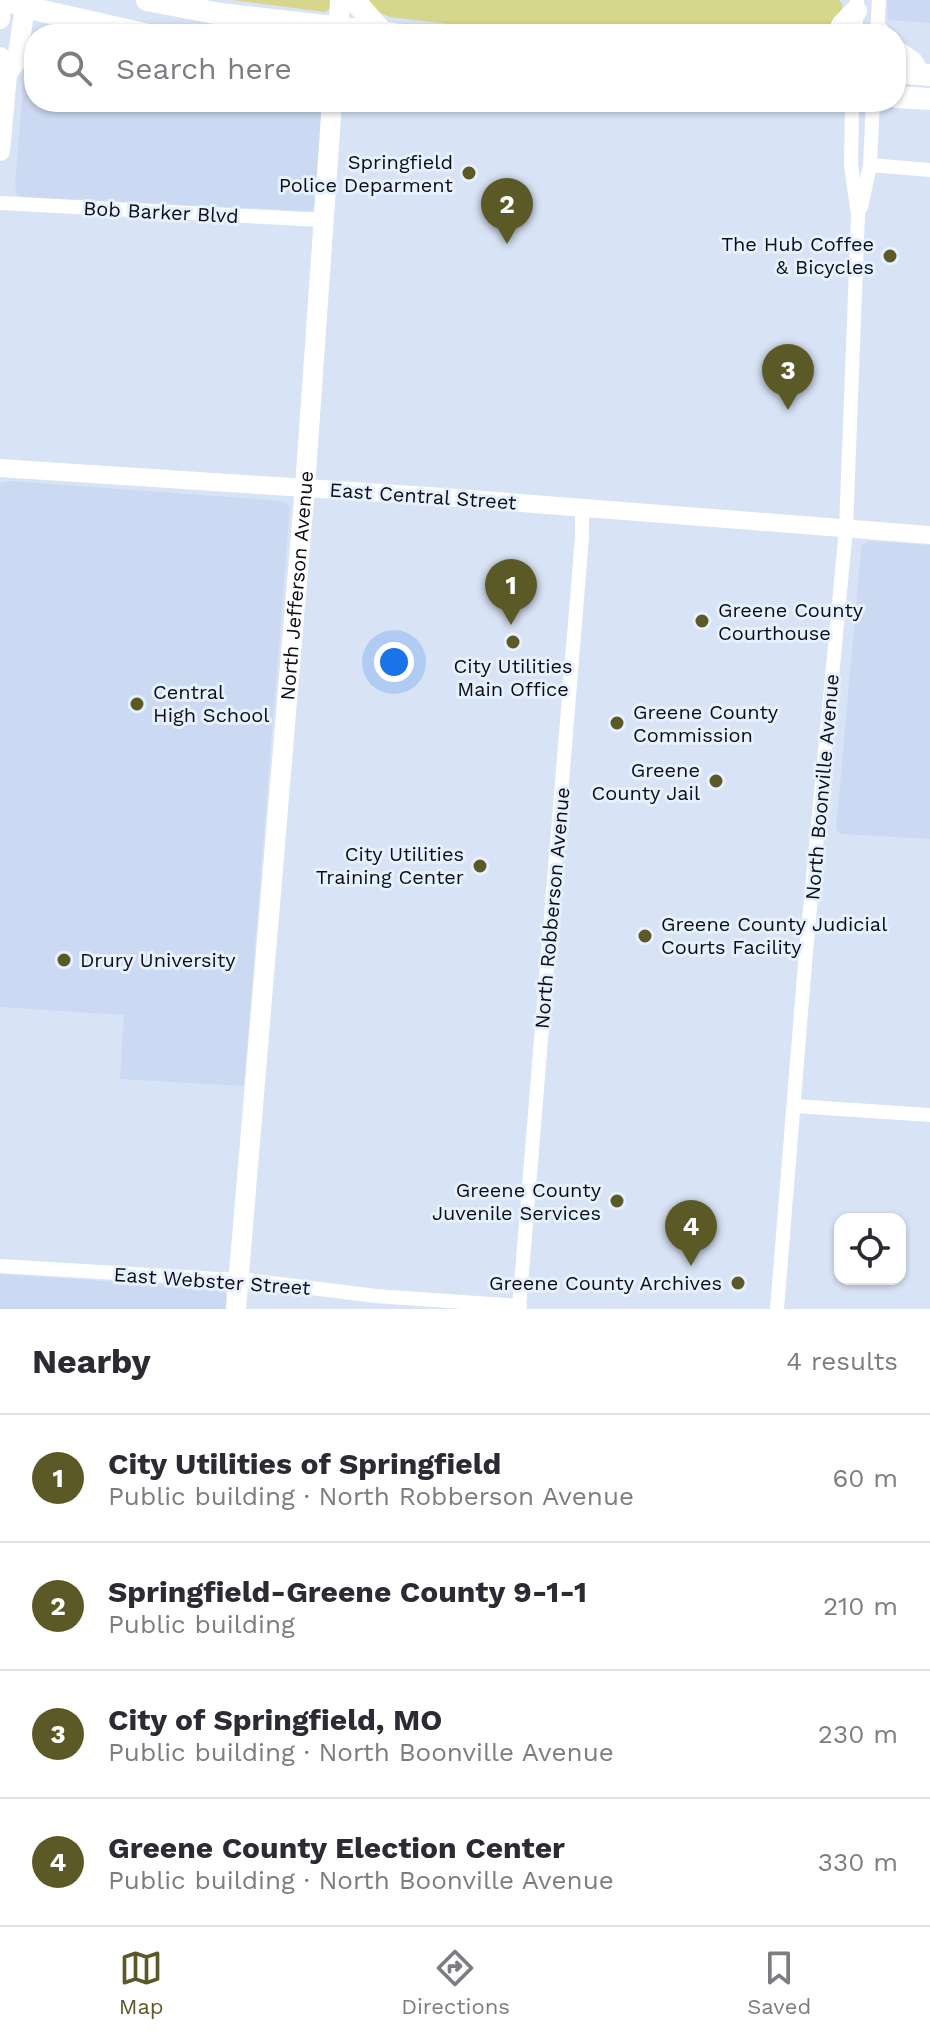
<!DOCTYPE html>
<html lang="en">
<head>
<meta charset="utf-8">
<style>
	body { margin:0; font-family:"Work Sans",sans-serif; background:#f7f7f7; color:#2b2b33 }
	.controls { position:absolute; right:24px; bottom:24px; display:grid; overflow:hidden; border-radius:16px; box-shadow:0 2px 6px #0004 }
	.controls button { width:72px; height:72px; display:grid; place-items:center; padding:0; border:0; border-bottom:2px solid #e1e1e2; background:#fff; color:#2b2b33; font:40px sans-serif }
	.you { position:absolute; left:394px; top:662px; width:28px; height:28px; margin:-20px; border:6px solid #fff; border-radius:50%; background:#1a73e8; box-shadow:0 0 0 12px #1a73e833 }
	.badge { display:grid; place-items:center; width:52px; height:52px; border-radius:50%; background:#5b5a27; color:#fff; font-size:26px; font-weight:700 }
	.pin { position:absolute; translate:-50% -66px; filter:drop-shadow(0 2px 4px #0008) }
	.pin::after { content:''; position:absolute; top:42px; width:28px; height:24px; background:inherit; clip-path:polygon(0 0,100% 0,50% 100%) }
	.list { margin:0; padding:0; list-style:none }
	h2 { display:flex; justify-content:space-between; align-items:center; height:104px; margin:0; padding:0 32px; font-size:34px }
	h2 small { font-size:26px; font-weight:400; color:#7c7c81 }
	.list li { display:grid; grid-template-columns:52px 1fr auto; gap:24px; align-items:center; box-sizing:border-box; height:128px; padding:0 32px; border-top:2px solid #e1e1e2 }
	.list b { display:block; font-size:30px; white-space:nowrap }
	.list p { margin:0; font-size:26px; white-space:nowrap; color:#7c7c81 }
	.list em { font-size:26px; font-style:normal; color:#7c7c81 }
	.icon { flex:none; width:44px; height:44px; fill:none; stroke:currentColor; stroke-width:2; stroke-linecap:round; stroke-linejoin:round }
	.map { position:relative; flex:none; width:930px; height:1309px; overflow:hidden }
	.search { position:absolute; background:#fff; box-shadow:0 2px 6px #0004; left:24px; right:24px; top:24px; height:88px; display:flex; align-items:center; gap:20px; box-sizing:border-box; padding:0 28px; border-radius:32px; color:#7c7c81; font-size:30px }
	.sheet { height:616px; background:#fff }
	nav { display:flex; justify-content:space-around; align-items:center; box-sizing:border-box; height:112px; border-top:2px solid #e1e1e2; background:#fff; font-size:22px; color:#7c7c81 }
	nav a { display:grid; justify-items:center; gap:4px }
	nav .on { color:#5b5a27 }
	.map>svg:first-child { display:block }
	.built { fill:#cbd9f2 }
	.green { fill:#d6d68c }
	.lines { fill:none; stroke-linecap:round; stroke-linejoin:round }
	.minor { stroke:#fff; stroke-width:14 }
	.tertiary { stroke:#fff; stroke-width:18 }
	.secondary { stroke:#fff; stroke-width:20 }
	.primary { stroke:#fff; stroke-width:22 }
	.poi-dot { fill:#5b5a27; stroke:#e7f0ff; stroke-width:3 }
	.labels { text-anchor:middle; stroke-width:6; stroke-linejoin:round; paint-order:stroke }
	.poi-label { font-size:20px; fill:#0a0e14; stroke:#e7f0ff; text-anchor:end }
	.street-label { font-size:20px; fill:#0a0e14; stroke:#e7f0ff }
</style>
</head>
<body>
<div class="map">
<svg width="930" height="1309" viewBox="0 0 930 1309">
	<rect width="100%" height="100%" fill="#d8e3f5"/>
	<path class="built" d="M887,0H930V23L888,20Z
		M34,40V102H321L320,138L314,204L312,210L308,211L23,197L17,195L15,184L23,86L29,47Z
		M9,481L282,501L290,506L244,1086L120,1079L124,1015L0,1007V483Z
		M868,541L930,545V839L841,834L836,829L861,550L862,545Z
		M0,1274L221,1289L225,1292L226,1298V1309H0Z"/>
	<path class="green" d="M232,0H331L330,9L325,12Z
		M365,0H839L843,5L832,34H555L500,30L390,17L380,13Z"/>
	<g class="lines">
		<path class="minor" d="M855,34L857,0
			M877,34L879,0
			M870,165L930,170
			M0,203L323,220
			M861,207L870,165L873,102
			M794,1106L930,1115
			M0,1266L218,1279H239L376,1296L520,1306
			M519,1309L582,537V507
			M777,1309L806,951L846,529L858,215L851,165L852,102"/>
		<path class="tertiary" d="M0,468L458,498L930,535"/>
		<g class="secondary">
			<path d="M0,19L1,0"/>
			<path d="M338,34L340,0"/>
			<path d="M0,57L7,74L0,151"/>
			<path d="M7,74L17,60L26,0"/>
			<path id="s1" d="M236,1309L305,487L332,102"/>
		</g>
		<path class="primary" d="M8,0L25,7L144,34
			M147,0L220,14L394,34
			M354,0L383,33
			M878,32L880,34
			M838,34L843,24L856,11
			M896,51L912,62L919,74
			M896,72L930,75
			M896,97L930,99"/>
	</g>
	<g class="poi-dot">
		<circle cx="469" cy="173" r="8"/>
		<circle cx="890" cy="256" r="8"/>
		<circle cx="702" cy="621" r="8"/>
		<circle cx="513" cy="642" r="8"/>
		<circle cx="137" cy="704" r="8"/>
		<circle cx="617" cy="723" r="8"/>
		<circle cx="716" cy="781" r="8"/>
		<circle cx="480" cy="866" r="8"/>
		<circle cx="645" cy="936" r="8"/>
		<circle cx="64" cy="960" r="8"/>
		<circle cx="617" cy="1201" r="8"/>
		<circle cx="738" cy="1283" r="8"/>
	</g>
	<g class="labels">
		<g class="poi-label">
			<text x="453" y="169">Springfield<tspan x="453" dy="23">Police Deparment</tspan></text>
			<text x="874" y="251">The Hub Coffee<tspan x="874" dy="23">&amp; Bicycles</tspan></text>
			<text x="718" y="617" text-anchor="start">Greene County<tspan x="718" dy="23">Courthouse</tspan></text>
			<text x="513" y="673" text-anchor="middle">City Utilities<tspan x="513" dy="23">Main Office</tspan></text>
			<text x="153" y="699" text-anchor="start">Central<tspan x="153" dy="23">High School</tspan></text>
			<text x="633" y="719" text-anchor="start">Greene County<tspan x="633" dy="23">Commission</tspan></text>
			<text x="700" y="777">Greene<tspan x="700" dy="23">County Jail</tspan></text>
			<text x="464" y="861">City Utilities<tspan x="464" dy="23">Training Center</tspan></text>
			<text x="661" y="931" text-anchor="start">Greene County Judicial<tspan x="661" dy="23">Courts Facility</tspan></text>
			<text x="80" y="967" text-anchor="start">Drury University</text>
			<text x="601" y="1197">Greene County<tspan x="601" dy="23">Juvenile Services</tspan></text>
			<text x="722" y="1290">Greene County Archives</text>
		</g>
		<g class="street-label">
			<text transform="translate(161 212) rotate(3)" y="7">Bob Barker Blvd</text>
			<text transform="translate(423 496) rotate(4)" y="7">East Central Street</text>
			<text dy="7" stroke="none"><textPath href="#s1" startOffset="726">North Jefferson Avenue</textPath></text>
			<text transform="translate(822 787) rotate(-85)" y="7">North Boonville Avenue</text>
			<text transform="translate(552 908) rotate(-85)" y="7">North Robberson Avenue</text>
			<text transform="translate(212 1281) rotate(4)" y="7">East Webster Street</text>
		</g>
	</g>
</svg>
<div class="controls">
<button><svg class="icon" aria-label="locate" viewBox="0 0 24 24"><circle cx="12" cy="12" r="6"/><path d="M12 2v4M12 18v4M2 12h4M18 12h4"/></svg></button>
</div>
<div class="you"></div>
<div class="pin badge" style="left:511px;top:625px">1</div>
<div class="pin badge" style="left:507px;top:244px">2</div>
<div class="pin badge" style="left:788px;top:410px">3</div>
<div class="pin badge" style="left:691px;top:1266px">4</div>
<div class="search"><svg class="icon" aria-label="search" viewBox="0 0 24 24"><circle cx="10" cy="10" r="6"/><path d="M15 15l6 6"/></svg>Search here</div>
</div>
<section class="sheet">
<h2>Nearby<small>4 results</small></h2>
<ul class="list">
<li><span class="badge">1</span><div><b>City Utilities of Springfield</b><p>Public building · North Robberson Avenue</p></div><em>60 m</em></li>
<li><span class="badge">2</span><div><b>Springfield-Greene County 9-1-1</b><p>Public building</p></div><em>210 m</em></li>
<li><span class="badge">3</span><div><b>City of Springfield, MO</b><p>Public building · North Boonville Avenue</p></div><em>230 m</em></li>
<li><span class="badge">4</span><div><b>Greene County Election Center</b><p>Public building · North Boonville Avenue</p></div><em>330 m</em></li>
</ul>
</section>
<nav>
<a class="on"><svg class="icon" aria-label="map" viewBox="0 0 24 24"><path d="M3 6l6-2 6 2 6-2v14l-6 2-6-2-6 2zM9 4v14M15 6v14"/></svg>Map</a>
<a><svg class="icon" aria-label="directions" viewBox="0 0 24 24"><path d="M12 3l9 9-9 9-9-9zM9 14v-3h6M13 9l2 2-2 2"/></svg>Directions</a>
<a><svg class="icon" aria-label="saved" viewBox="0 0 24 24"><path d="M7 4h10v16l-5-4-5 4z"/></svg>Saved</a>
</nav>
</body>
</html>
